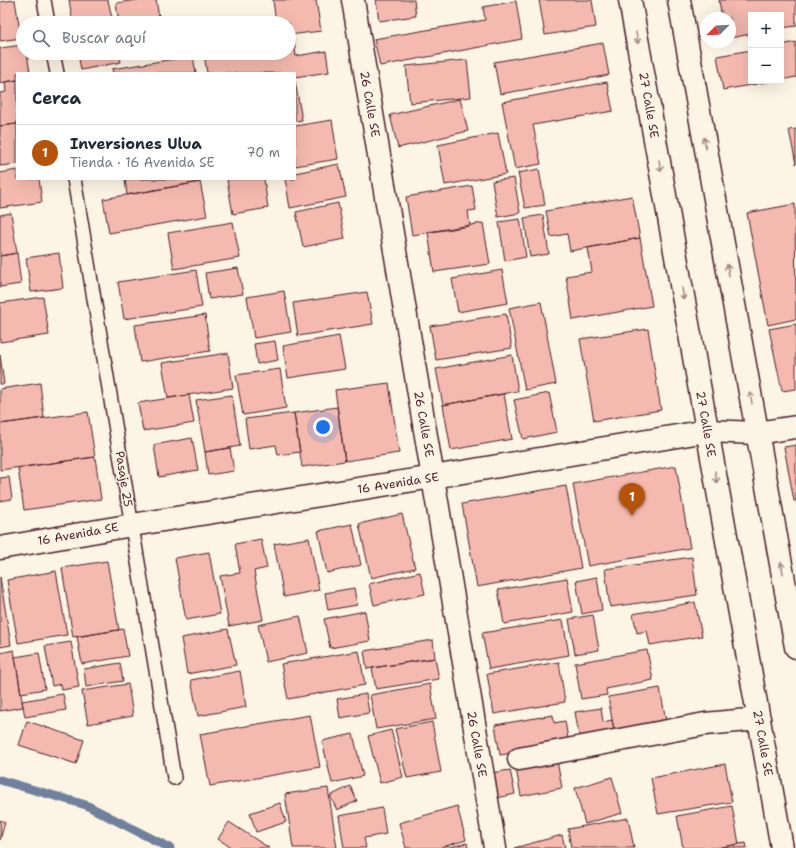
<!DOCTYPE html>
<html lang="es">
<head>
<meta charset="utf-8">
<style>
	body { margin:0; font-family:"Shantell Sans",sans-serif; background:#f6f6f7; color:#1f2937 }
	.controls { position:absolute; right:12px; top:12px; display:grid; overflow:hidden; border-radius:0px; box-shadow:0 4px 16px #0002 }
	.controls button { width:36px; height:36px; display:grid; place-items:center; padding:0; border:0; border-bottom:1px solid #e0e1e3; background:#fff; color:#1f2937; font:20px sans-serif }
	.compass { position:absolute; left:700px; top:12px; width:36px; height:36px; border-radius:50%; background:#fff; box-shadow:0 4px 16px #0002; rotate:246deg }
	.you { position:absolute; left:323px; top:427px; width:14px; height:14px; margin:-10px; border:3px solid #fff; border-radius:50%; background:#1a73e8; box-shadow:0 0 0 6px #1a73e833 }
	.badge { display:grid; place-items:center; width:26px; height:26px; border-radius:50%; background:#b45309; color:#fff; font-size:13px; font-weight:700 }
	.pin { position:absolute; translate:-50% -33px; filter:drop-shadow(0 1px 2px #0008) }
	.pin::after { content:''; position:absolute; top:21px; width:14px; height:12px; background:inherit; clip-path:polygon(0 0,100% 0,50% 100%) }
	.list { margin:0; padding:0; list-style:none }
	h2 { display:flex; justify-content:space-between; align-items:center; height:52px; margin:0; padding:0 16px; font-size:17px }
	h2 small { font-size:13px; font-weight:400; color:#747a83 }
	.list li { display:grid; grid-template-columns:26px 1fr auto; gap:12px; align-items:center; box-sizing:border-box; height:56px; padding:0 16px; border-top:1px solid #e0e1e3 }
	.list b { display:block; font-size:15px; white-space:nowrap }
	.list p { margin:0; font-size:13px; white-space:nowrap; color:#747a83 }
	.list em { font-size:13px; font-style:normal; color:#747a83 }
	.icon { flex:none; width:22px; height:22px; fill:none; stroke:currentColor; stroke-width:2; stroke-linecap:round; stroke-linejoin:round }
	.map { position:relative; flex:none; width:796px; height:848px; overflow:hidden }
	.search { position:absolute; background:#fff; box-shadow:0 4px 16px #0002; left:16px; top:16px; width:280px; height:44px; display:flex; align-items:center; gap:10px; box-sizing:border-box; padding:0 14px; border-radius:22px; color:#747a83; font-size:15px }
	.panel { position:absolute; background:#fff; box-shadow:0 4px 16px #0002; left:16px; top:72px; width:280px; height:108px; border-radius:0px }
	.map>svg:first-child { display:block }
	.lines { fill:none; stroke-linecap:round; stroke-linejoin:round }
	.stream { stroke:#71819d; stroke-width:9 }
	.building { fill:#f5baaf; stroke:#4a1f2b }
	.service-casing { stroke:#4a1f2b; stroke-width:16 }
	.minor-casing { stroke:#4a1f2b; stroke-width:25 }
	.secondary-casing { stroke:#4a1f2b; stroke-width:25 }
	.service { stroke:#fcf5e5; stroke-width:13 }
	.minor { stroke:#fcf5e5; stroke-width:22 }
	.secondary { stroke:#fcf5e5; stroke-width:22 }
	.oneway { stroke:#a38a88 }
	.labels { text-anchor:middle; stroke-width:3; stroke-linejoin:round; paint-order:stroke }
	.street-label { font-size:12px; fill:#4a1f2b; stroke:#fcf5e5 }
</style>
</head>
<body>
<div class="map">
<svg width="796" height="848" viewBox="0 0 796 848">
	<rect width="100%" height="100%" fill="#fcf5e5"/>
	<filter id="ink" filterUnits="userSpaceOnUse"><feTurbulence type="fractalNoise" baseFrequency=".025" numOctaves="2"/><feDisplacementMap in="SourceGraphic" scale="8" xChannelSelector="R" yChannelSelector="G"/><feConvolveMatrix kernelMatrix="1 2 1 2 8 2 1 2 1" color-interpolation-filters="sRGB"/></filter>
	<g filter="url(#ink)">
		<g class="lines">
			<path class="stream" d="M0,780L86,805L170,848"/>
		</g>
		<path class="building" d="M15,0L21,38L0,41V2Z
			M69,0H108L113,23H73Z
			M138,0H156L160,23H119L116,3Z
			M273,0H316L321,31L289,35V23H276Z
			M376,0H414L416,16L379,21Z
			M539,0H592L596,27L545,35Z
			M719,0H796V26L781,28V15H751V34L730,38V18H722Z
			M516,1L522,39L380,66L374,39L485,20L483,7Z
			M294,40L296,56L326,51L329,72L295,77V73H207L204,54L212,53H289V41Z
			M796,42V77L781,80V45Z
			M603,43L609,75L500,94L494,62Z
			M23,45V53H27L30,73H17V80L0,83V48Z
			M751,50V81H773L723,90L717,56Z
			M78,53H119L121,62L81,70Z
			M193,56L196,73H113L112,69Z
			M467,60L471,97L410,103L406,66Z
			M17,80V124L0,126V93L6,92L5,82Z
			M295,81L302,120L295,121Z
			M607,82L613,111L533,125L541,164L515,169L502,102Z
			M460,99L468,131L398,148L390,115Z
			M332,120L338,159L295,166V126Z
			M17,124V164L0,166V126Z
			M796,129V164L789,130Z
			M498,133L506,174L445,185L438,145Z
			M339,164L346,197L290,208L285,179H295V173Z
			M539,169L545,205L525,208L518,173Z
			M17,170V179H39L42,202L0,208V173Z
			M514,178L520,213L498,217L492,181Z
			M125,179H200V182L127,195Z
			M232,179H264L268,208L233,214L227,180Z
			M200,182L207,216L109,233L103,199Z
			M472,186L476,210L468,211L470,226L412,235L406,197Z
			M632,196L640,238L570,251L567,234L551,237L546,211Z
			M338,203L345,239L303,247L296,212Z
			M795,204L796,319L768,325L747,213Z
			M11,213L17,253L0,256V215Z
			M543,215L549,254L530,257L524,218Z
			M520,219L526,257L505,261L499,222Z
			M233,222L240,258L174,269L168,233Z
			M483,223L490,264L434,272L428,232Z
			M640,238L652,306L573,320L566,276L592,272L588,248Z
			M17,253L21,284L0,287V256Z
			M59,253L63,288L31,292L26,258Z
			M238,268L243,294L209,299L205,273Z
			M196,270L202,307L124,319L118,282Z
			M502,270L508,303L458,312L452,279Z
			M284,291L291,332L254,338L247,297Z
			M367,292L373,324L298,336L293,303Z
			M43,297L49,335L0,342V303Z
			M541,302L556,384L525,390L509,308Z
			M506,314L512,348L436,360L430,326Z
			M205,315L210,351L140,362L135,325Z
			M796,324V389L782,391L769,329Z
			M648,329L661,410L594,421L580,339Z
			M339,336L345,369L288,378L283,346Z
			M275,341L278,360L257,364L254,344Z
			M228,353L233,388L168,398L162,363Z
			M0,355L4,384H0Z
			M512,355L518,391L443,405L436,369Z
			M280,369L286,408L243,415L236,375Z
			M40,383L44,418L0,424V389Z
			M389,383L399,453L345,461L335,390Z
			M549,393L557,432L523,439L514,400Z
			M504,394L512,439L451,450L443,405Z
			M189,395L194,423L143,431L138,403Z
			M232,395L240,446L205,452L196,400Z
			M337,407L345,461L302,467L294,413Z
			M88,412L95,457L0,470V424Z
			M294,413L300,452L278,455L276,445L249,449L245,419Z
			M192,438L198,470L159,477L154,445Z
			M796,445V501H794L784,447Z
			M230,448L234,471L208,475L205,452Z
			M95,457L101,499L24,510L18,468Z
			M676,466L690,548L588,566L573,484Z
			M9,477L12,499L0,501V478Z
			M566,486L581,568L477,587L462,504Z
			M402,514L415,568L371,578L359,524Z
			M352,524L361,565L327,573L318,531Z
			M309,538L319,590L284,597L274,544Z
			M261,539L267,568L254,571L263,620L229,626L220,576L240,573L235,544Z
			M209,552L220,614L186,620L175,558Z
			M692,557L697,595L610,607L605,569Z
			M107,561L119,630L73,637L62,568Z
			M56,571L67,635L18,643L7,580Z
			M420,572L425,594L374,605L369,584Z
			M0,577L11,645L0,647Z
			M597,577L602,610L582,614L576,581Z
			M567,578L573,612L504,624L498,590Z
			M354,588L357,605L328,610L325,593Z
			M695,602L702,636L650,645L647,631L637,633L633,614Z
			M365,611L370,641L330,648L324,619Z
			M593,615L599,650L575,654L569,619Z
			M300,616L308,653L266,662L258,625Z
			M563,620L569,655L489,669L482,633Z
			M123,629L128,656L82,664L77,637Z
			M228,629L236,665L187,674L181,638Z
			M433,640L435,658L367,669L364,651Z
			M71,642L79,687L62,690L61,684L52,686L45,646Z
			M14,650L23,707L0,711V653Z
			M647,650L653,680L606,689L607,695L581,699L575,663Z
			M359,651L365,685L288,699L281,664Z
			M39,653L45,689L21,693L15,657Z
			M435,658L439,679L376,689L372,668Z
			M559,662L565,702L494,714L487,674Z
			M120,663L123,681L86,687L84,669Z
			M240,671L246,707L198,716L191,680Z
			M128,684L133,716L88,724L82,691Z
			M430,684L436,719L376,729L370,695Z
			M660,688L667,727L615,736L608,697Z
			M63,694L66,710L25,717L22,701Z
			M366,694L369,713L340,718L337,699Z
			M601,708L603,722L612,720L615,736L580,742L575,712Z
			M310,715L320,767L210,786L200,734Z
			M553,715L554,723L565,721L568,739L558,745L500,755L495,725Z
			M27,721L84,740L76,764L19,745Z
			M432,722L441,772L407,778L395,729Z
			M391,730L403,777L380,783L368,736Z
			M353,734L363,776L332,783L322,741Z
			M556,755L562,788L521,796L515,763Z
			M725,764L732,802L658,814L651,778Z
			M510,770L515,794L497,798L491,773Z
			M612,777L622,813L585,824L575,788Z
			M350,786L357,801L337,810L330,796Z
			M328,788L337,848H293L285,794Z
			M280,803L286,822L256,832L250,813Z
			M457,806L466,840L439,848H406L399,823Z
			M732,806L739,844L717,848H683L677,816Z
			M382,808L386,834L364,838L366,848H344L339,816Z
			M628,818L634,848H571L568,829Z
			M0,820L5,822L0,840Z
			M229,822L269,848H232L218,839Z
			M562,835L565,848H514Z
			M467,843L468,848H446Z
			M746,843L747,848H717L739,844Z"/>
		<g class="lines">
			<g class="service-casing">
				<path id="service" d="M44,0L48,23
					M53,53L57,73
					M74,179L174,778"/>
			</g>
			<g class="minor-casing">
				<path id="minor" d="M353,0L495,848
					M0,548L132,525L433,477L707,431L757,433L796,427
					M519,759L705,724L759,719"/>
			</g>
			<g class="secondary-casing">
				<path id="secondary" d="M630,0L782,848
					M679,0L796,647"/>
			</g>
			<use href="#service" class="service"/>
			<use href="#minor" class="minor"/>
			<use href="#secondary" class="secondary"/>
		</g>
		<defs><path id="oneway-shaft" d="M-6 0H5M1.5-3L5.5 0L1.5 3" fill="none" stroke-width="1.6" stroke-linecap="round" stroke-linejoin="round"/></defs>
		<g class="oneway">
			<use href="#oneway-shaft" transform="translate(637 38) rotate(80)"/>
			<use href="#oneway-shaft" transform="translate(705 143) rotate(-100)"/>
			<use href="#oneway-shaft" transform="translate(660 166) rotate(80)"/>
			<use href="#oneway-shaft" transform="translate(728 270) rotate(-100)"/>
			<use href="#oneway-shaft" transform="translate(683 294) rotate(80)"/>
			<use href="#oneway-shaft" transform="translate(751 398) rotate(-100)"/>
			<use href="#oneway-shaft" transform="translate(716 477) rotate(80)"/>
			<use href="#oneway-shaft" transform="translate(782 568) rotate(-100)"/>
		</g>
	</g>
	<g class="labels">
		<g class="street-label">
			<text transform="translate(370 104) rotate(80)" y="4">26 Calle SE</text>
			<text transform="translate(649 105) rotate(80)" y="4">27 Calle SE</text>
			<text transform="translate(424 424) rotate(80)" y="4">26 Calle SE</text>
			<text transform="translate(706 424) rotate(80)" y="4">27 Calle SE</text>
			<text transform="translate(124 479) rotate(81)" y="4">Pasaje 25</text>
			<text transform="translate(398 483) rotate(-9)" y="4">16 Avenida SE</text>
			<text transform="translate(78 534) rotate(-10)" y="4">16 Avenida SE</text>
			<text transform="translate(763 743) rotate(80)" y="4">27 Calle SE</text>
			<text transform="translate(477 744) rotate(80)" y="4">26 Calle SE</text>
		</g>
	</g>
</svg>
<div class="controls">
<button>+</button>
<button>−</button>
</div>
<svg class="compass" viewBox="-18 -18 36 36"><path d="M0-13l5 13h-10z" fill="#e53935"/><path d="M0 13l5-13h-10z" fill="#747a83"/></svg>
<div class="you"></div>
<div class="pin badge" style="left:632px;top:516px">1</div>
<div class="search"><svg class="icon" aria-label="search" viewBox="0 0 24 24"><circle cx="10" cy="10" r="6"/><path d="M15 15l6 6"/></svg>Buscar aquí</div>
<section class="panel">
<h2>Cerca<small></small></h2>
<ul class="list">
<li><span class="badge">1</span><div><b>Inversiones Ulua</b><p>Tienda · 16 Avenida SE</p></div><em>70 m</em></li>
</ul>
</section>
</div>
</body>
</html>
